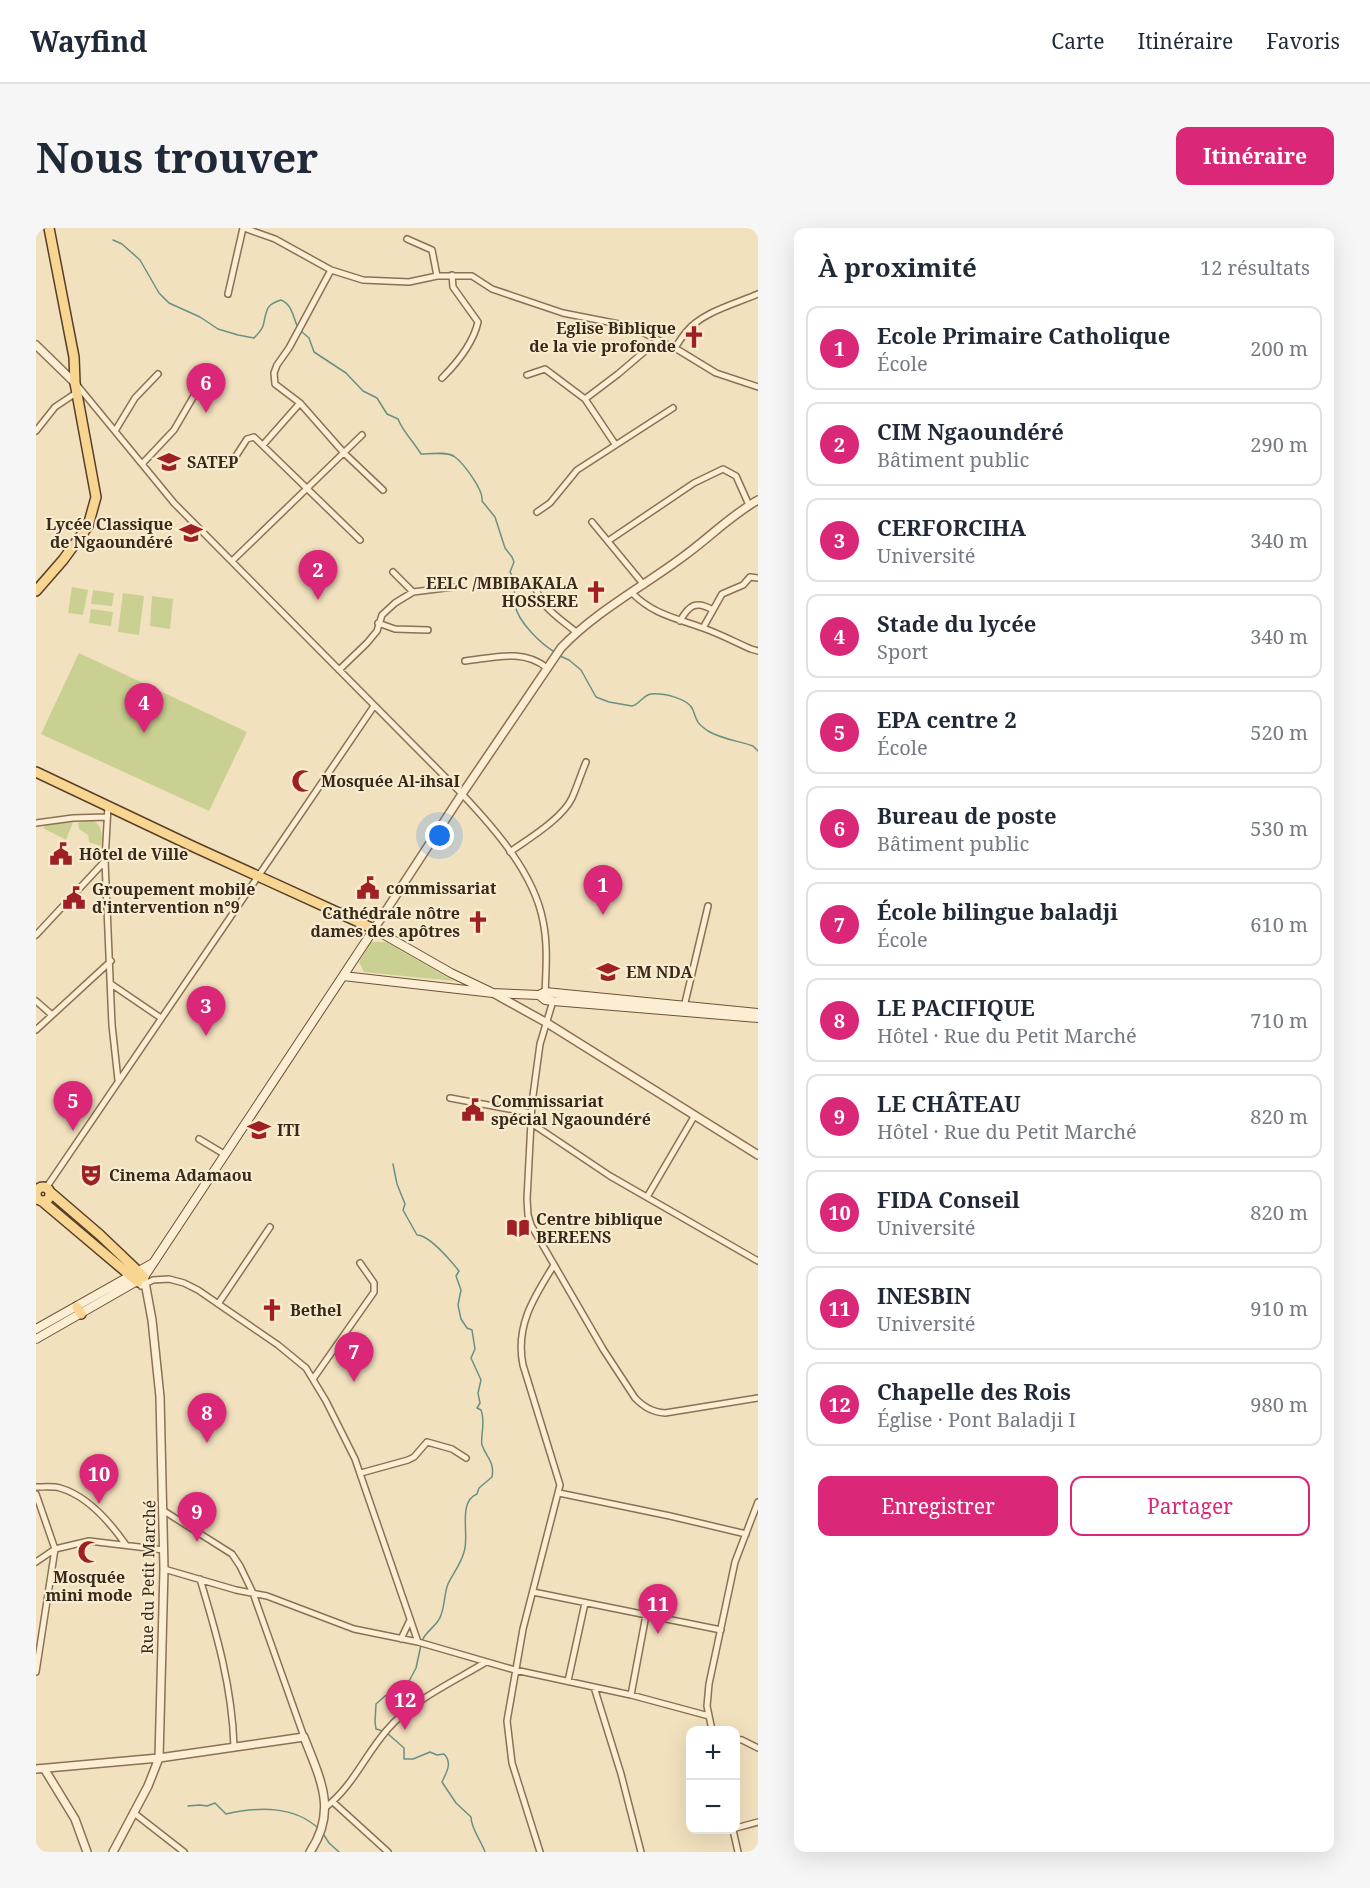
<!DOCTYPE html>
<html lang="fr">
<head>
<meta charset="utf-8">
<style>
	body { margin:0; font-family:"Noto Serif",serif; background:#f6f6f7; color:#1f2937 }
	.controls { position:absolute; right:18px; bottom:18px; display:grid; overflow:hidden; border-radius:12px; box-shadow:0 6px 24px #0002 }
	.controls button { width:54px; height:54px; display:grid; place-items:center; padding:0; border:0; border-bottom:2px solid #e0e1e3; background:#fff; color:#1f2937; font:30px sans-serif }
	.you { position:absolute; left:404px; top:608px; width:21px; height:21px; margin:-15px; border:4px solid #fff; border-radius:50%; background:#1a73e8; box-shadow:0 0 0 9px #1a73e833 }
	.badge { display:grid; place-items:center; width:39px; height:39px; border-radius:50%; background:#db2777; color:#fff; font-size:20px; font-weight:700 }
	.pin { position:absolute; translate:-50% -50px; filter:drop-shadow(0 2px 3px #0008) }
	.pin::after { content:''; position:absolute; top:32px; width:21px; height:18px; background:inherit; clip-path:polygon(0 0,100% 0,50% 100%) }
	.list { margin:0; padding:0; list-style:none }
	h2 { display:flex; justify-content:space-between; align-items:center; height:78px; margin:0; padding:0 24px; font-size:26px }
	h2 small { font-size:20px; font-weight:400; color:#747a83 }
	.list li { display:grid; grid-template-columns:39px 1fr auto; gap:18px; align-items:center; box-sizing:border-box; height:84px; margin:0 12px 12px; padding:0 12px; border:2px solid #e0e1e3; border-radius:12px }
	.list b { display:block; font-size:22px; white-space:nowrap }
	.list p { margin:0; font-size:20px; white-space:nowrap; color:#747a83 }
	.list em { font-size:20px; font-style:normal; color:#747a83 }
	.actions { display:flex; gap:12px; padding:18px 24px }
	.actions a { flex:1; padding:14px 0; border:2px solid #db2777; border-radius:12px; text-align:center; font-size:21px; color:#db2777 }
	.actions .main { background:#db2777; color:#fff }
	.map { position:relative; flex:none; width:722px; height:1624px; overflow:hidden; border-radius:12px }
	header { display:flex; align-items:center; gap:36px; box-sizing:border-box; height:84px; padding:0 30px; background:#fff; border-bottom:2px solid #e0e1e3 }
	header strong { font-size:28px }
	nav { display:flex; gap:33px; margin-inline-start:auto; font-size:21px }
	.intro { display:flex; align-items:center; justify-content:space-between; box-sizing:border-box; height:144px; padding:0 36px }
	h1 { margin:0; font-size:42px }
	.button { padding:15px 27px; border-radius:12px; background:#db2777; color:#fff; font-size:21px; font-weight:700 }
	main { display:flex; gap:36px; padding:0 36px }
	aside { flex:1; background:#fff; border-radius:12px; box-shadow:0 6px 24px #0002 }
	.map>svg:first-child { display:block }
	.green { fill:#cad091 }
	.lines { fill:none; stroke-linecap:round; stroke-linejoin:round }
	.stream { stroke:#689186; stroke-width:1.5 }
	.minor-casing { stroke:#8b7155; stroke-width:8 }
	.tertiary-casing { stroke:#8b7155; stroke-width:10 }
	.secondary-casing { stroke:#6d5239; stroke-width:10 }
	.primary-casing { stroke:#583f2a; stroke-width:12 }
	.minor { stroke:#fbeed2; stroke-width:5 }
	.tertiary { stroke:#fbeed2; stroke-width:7 }
	.secondary { stroke:#fbeed2; stroke-width:8 }
	.primary { stroke:#f8d692; stroke-width:9 }
	.labels { text-anchor:middle; stroke-width:4.5; stroke-linejoin:round; paint-order:stroke }
	.poi-label { font-size:16px; font-weight:bold; fill:#39291b; stroke:#f8ebce; text-anchor:start }
	.street-label { font-size:16px; fill:#39291b; stroke:#f8ebce }
</style>
</head>
<body>
<header>
<strong>Wayfind</strong>
<nav><a>Carte</a><a>Itinéraire</a><a>Favoris</a></nav>
</header>
<div class="intro"><h1>Nous trouver</h1><a class="button">Itinéraire</a></div>
<main>
<div class="map">
<svg width="722" height="1624" viewBox="0 0 722 1624">
	<rect width="100%" height="100%" fill="#f1e1be"/>
	<path class="green" d="M36,359L52,362L47,387L32,385Z
		M57,362L78,365L76,378L55,376Z
		M87,365L108,368L103,407L82,404Z
		M116,368L137,371L134,401L114,398Z
		M55,381L77,384L75,398L53,395Z
		M43,425L211,504L173,583L5,506Z
		M56,592C66,596 67,608 65,618L53,614L52,607L43,601L42,593Z
		M37,594L30,612L7,600L10,597Z
		M335,714H350L418,753L328,744L323,734Z"/>
	<g class="lines">
		<path class="stream" d="M77,12L86,16L104,32L123,65L133,75L164,89L182,101L202,107L218,110C221,107 225,103 227,98C231,84 228,77 245,72C257,77 257,90 262,100
			M266,104L273,110L278,124L310,145L327,163L341,170L351,186L362,191C367,204 378,214 385,226C393,226 412,223 419,229C427,235 448,262 446,273L459,289L469,320L476,329L478,334L474,344C481,354 477,366 479,377C482,394 505,416 520,425
			M524,428L533,432L545,442L560,469L573,474L596,478C604,476 607,467 615,466C626,465 653,470 657,482C661,494 661,495 672,503C685,511 703,513 717,518L722,523
			M357,936L361,956L369,976L367,982L381,1007C393,1007 415,1033 423,1043L420,1048L425,1062L422,1077L425,1091L431,1100L436,1102L439,1121L435,1130L445,1152L442,1165L444,1175L441,1180L445,1182C450,1195 444,1209 446,1217C450,1229 459,1234 456,1249L443,1260L441,1266C421,1274 434,1308 428,1324C425,1336 416,1347 412,1356C408,1366 409,1377 405,1387C402,1398 390,1402 386,1413
			M347,1503L340,1501L339,1494L340,1476L349,1468L372,1455L380,1440L385,1417
			M351,1505L368,1520V1531H377L394,1524L401,1527L408,1526C417,1535 410,1545 406,1554L420,1575L435,1589C435,1601 445,1612 449,1624
			M152,1578L164,1577L171,1578L179,1575L190,1586C222,1579 258,1577 283,1601
			M286,1604L293,1615L303,1624"/>
		<g class="minor-casing">
			<path id="minor" d="M208,0L239,11L295,42L327,52L373,54L401,48H436L456,61L527,85L593,98L639,120L680,145L722,159
				M371,11L396,22L401,48
				M295,42L253,120L241,137L238,145L239,156L264,175L308,225L347,262
				M192,66L207,0
				M639,120C642,115 646,109 650,104C666,84 699,76 722,66
				M491,147L509,141L549,171
				M406,150C421,135 437,116 442,94L417,59L416,47
				M41,157L138,275L426,566C458,600 498,645 507,693C512,717 510,742 509,766
				M0,203L19,179L40,165
				M79,203L99,170L122,146
				M579,216L549,171L582,146L622,112
				M227,217L264,175
				M198,231L211,211L218,209L324,312
				M106,236L138,202L166,154
				M501,284L514,275L541,242L637,180
				M556,294L608,357
				M572,313L658,255L687,241L700,248L713,277
				M196,333L326,207
				M357,344L377,364
				M498,356C507,382 521,388 540,404
				M596,365C618,387 640,390 667,400C684,406 699,414 715,421L722,423
				M644,393C653,377 660,372 677,382
				M342,395L359,401L392,402
				M667,400L686,366L707,357L714,349L722,350
				M429,433C457,430 487,420 511,440
				M303,442L331,415L341,403L346,387L359,375L377,364L417,359
				M72,578L69,633L76,797L82,852
				M0,595L37,590L71,589
				M474,624C492,611 526,591 536,570C541,559 545,546 550,534
				M0,707L69,633
				M75,756L125,790
				M0,773L16,787
				M517,773L504,816L496,875L491,971L492,987L495,997L567,1121L599,1170C608,1179 616,1184 629,1185L722,1170
				M648,779L672,678
				M0,802L75,733
				M414,870L495,885
				M495,895L574,948L722,1033
				M163,911L188,926
				M10,960L338,478
				M611,969L659,887
				M0,973L2,971
				M105,1058L117,1052L133,1051L148,1055L162,1062L242,1117L270,1140L290,1173L319,1231L382,1414
				M182,1076L234,999
				M277,1151L338,1064V1055L324,1035
				M325,1245L372,1232L378,1229L391,1214L416,1221L430,1230
				M0,1259C8,1259 17,1258 24,1260C52,1268 74,1294 90,1317
				M523,1265L634,1288L710,1306
				M0,1266L19,1321L0,1444
				M128,1283L196,1326L204,1338L217,1365L268,1509
				M0,1334L19,1321L53,1313L128,1322
				M128,1341L200,1362L231,1368L318,1401L382,1414L479,1442L595,1467L673,1488
				M164,1351C181,1407 196,1459 198,1518
				M497,1364L685,1402
				M365,1411L374,1392
				M532,1453L549,1375
				M558,1459L585,1546L605,1624
				M595,1467L610,1387
				M676,1502L671,1478L673,1456L699,1334L722,1274
				M700,1511L706,1512L722,1520
				M297,1574L352,1624
				M290,1579C317,1558 329,1527 351,1502C375,1473 417,1454 450,1434
				M98,1585L148,1624
				M700,1600L722,1594
				M697,1602L702,1624
				M504,1624L476,1535L471,1493L487,1401L524,1257L487,1137C479,1098 498,1069 518,1037"/>
		</g>
		<g class="tertiary-casing">
			<path id="tertiary" d="M0,117L39,155
				M338,701L426,566L525,420C559,384 608,358 648,328C673,310 695,287 722,272
				M457,765L511,795L722,927
				M0,1541L123,1530L268,1509C284,1551 302,1582 274,1624
				M9,1542L39,1591L51,1624
				M77,1624L112,1558L123,1530L128,1341L124,1169L116,1092L108,1049"/>
		</g>
		<g class="secondary-casing">
			<path id="secondary" d="M307,748L457,765L503,767L509,764L722,785
				M503,767L509,772L517,773L722,790
				M0,1101L117,1035
				M0,1111L108,1049L338,701L415,745L457,765"/>
		</g>
		<g class="primary-casing">
			<path id="primary" d="M0,363L27,332L52,298L60,269L39,155L38,129L13,0
				M0,544L156,618L338,701
				M0 966a7 7 0 1 1 14 0a7 7 0 1 1-14 0Z
				M14,964L64,1007L108,1049
				M6,973L102,1054
				M41,1079L45,1086"/>
		</g>
		<use href="#minor" class="minor"/>
		<use href="#tertiary" class="tertiary"/>
		<use href="#secondary" class="secondary"/>
		<use href="#primary" class="primary"/>
	</g>
	<defs>
		<g id="church-bare" transform="scale(1.8)"><path d="M-1.2-6h2.4v3.5h3.3v2.4h-3.3V6h-2.4V-.1h-3.3v-2.4h3.3Z" fill="#9f2024" stroke="#f8ebce" stroke-width="2.5" paint-order="stroke"/></g>
		<g id="university-bare" transform="scale(1.8)"><path d="M0-5L7-2L0 1L-7-2ZM-4 1L0 2.5L4 1V4Q0 6-4 4Z" fill="#9f2024" stroke="#f8ebce" stroke-width="2.5" paint-order="stroke"/></g>
		<g id="school-bare" transform="scale(1.8)"><path d="M0-5L7-2L0 1L-7-2ZM-4 1L0 2.5L4 1V4Q0 6-4 4Z" fill="#9f2024" stroke="#f8ebce" stroke-width="2.5" paint-order="stroke"/></g>
		<g id="mosque-bare" transform="scale(1.8)"><path d="M3.5-4.9A6 6 0 1 0 3.5 4.9A5 5 0 1 1 3.5-4.9Z" fill="#9f2024" stroke="#f8ebce" stroke-width="2.5" paint-order="stroke"/></g>
		<g id="civic-bare" transform="scale(1.8)"><path d="M-.6-6.5H3V-4.5H.6V-3L4-1V1h2V6H-6V1h2V-1L-.6-3ZM-1.2 2.5V6h2.4V2.5Z" fill="#9f2024" stroke="#f8ebce" stroke-width="2.5" paint-order="stroke"/></g>
		<g id="theatre-bare" transform="scale(1.8)"><path d="M-5-5.5Q0-4 5-5.5V0Q5 5 0 6Q-5 5-5 0ZM-3.3-2.5H-1v1.5H-3.3ZM1-2.5H3.3v1.5H1ZM-2.8 1Q0 5.5 2.8 1Z" fill="#9f2024" stroke="#f8ebce" stroke-width="2.5" paint-order="stroke"/></g>
		<g id="library-bare" transform="scale(1.8)"><path d="M-6-4Q-3-5.5-.7-3.5V5Q-3 3-6 4ZM6-4Q3-5.5 .7-3.5V5Q3 3 6 4Z" fill="#9f2024" stroke="#f8ebce" stroke-width="2.5" paint-order="stroke"/></g>
	</defs>
	<g fill-rule="evenodd">
		<use href="#church-bare" x="658" y="109"/>
		<use href="#university-bare" x="133" y="234"/>
		<use href="#school-bare" x="155" y="305"/>
		<use href="#church-bare" x="560" y="364"/>
		<use href="#mosque-bare" x="267" y="553"/>
		<use href="#civic-bare" x="25" y="626"/>
		<use href="#civic-bare" x="332" y="660"/>
		<use href="#civic-bare" x="38" y="670"/>
		<use href="#church-bare" x="442" y="694"/>
		<use href="#school-bare" x="572" y="744"/>
		<use href="#civic-bare" x="437" y="882"/>
		<use href="#university-bare" x="223" y="902"/>
		<use href="#theatre-bare" x="55" y="947"/>
		<use href="#library-bare" x="482" y="1000"/>
		<use href="#church-bare" x="236" y="1082"/>
		<use href="#mosque-bare" x="53" y="1324"/>
	</g>
	<g class="labels">
		<g class="poi-label">
			<text x="640" y="106" text-anchor="end">Eglise Biblique<tspan x="640" dy="18">de la vie profonde</tspan></text>
			<text x="151" y="240">SATEP</text>
			<text x="137" y="302" text-anchor="end">Lycée Classique<tspan x="137" dy="18">de Ngaoundéré</tspan></text>
			<text x="542" y="361" text-anchor="end">EELC /MBIBAKALA<tspan x="542" dy="18">HOSSERE</tspan></text>
			<text x="285" y="559">Mosquée Al-ihsaI</text>
			<text x="43" y="632">Hôtel de Ville</text>
			<text x="350" y="666">commissariat</text>
			<text x="56" y="667">Groupement mobile<tspan x="56" dy="18">d'intervention n°9</tspan></text>
			<text x="424" y="691" text-anchor="end">Cathédrale nôtre<tspan x="424" dy="18">dames des apôtres</tspan></text>
			<text x="590" y="750">EM NDA</text>
			<text x="455" y="879">Commissariat<tspan x="455" dy="18">spécial Ngaoundéré</tspan></text>
			<text x="241" y="908">ITI</text>
			<text x="73" y="953">Cinema Adamaou</text>
			<text x="500" y="997">Centre biblique<tspan x="500" dy="18">BEREENS</tspan></text>
			<text x="254" y="1088">Bethel</text>
			<text x="53" y="1355" text-anchor="middle">Mosquée<tspan x="53" dy="18">mini mode</tspan></text>
		</g>
		<g class="street-label">
			<text transform="translate(112 1349) rotate(-89)" y="6">Rue du Petit Marché</text>
		</g>
	</g>
</svg>
<div class="controls">
<button>+</button>
<button>−</button>
</div>
<div class="you"></div>
<div class="pin badge" style="left:567px;top:687px">1</div>
<div class="pin badge" style="left:282px;top:372px">2</div>
<div class="pin badge" style="left:170px;top:808px">3</div>
<div class="pin badge" style="left:108px;top:505px">4</div>
<div class="pin badge" style="left:37px;top:903px">5</div>
<div class="pin badge" style="left:170px;top:185px">6</div>
<div class="pin badge" style="left:318px;top:1154px">7</div>
<div class="pin badge" style="left:171px;top:1215px">8</div>
<div class="pin badge" style="left:161px;top:1314px">9</div>
<div class="pin badge" style="left:63px;top:1276px">10</div>
<div class="pin badge" style="left:622px;top:1406px">11</div>
<div class="pin badge" style="left:369px;top:1502px">12</div>
</div>
<aside>
<h2>À proximité<small>12 résultats</small></h2>
<ul class="list">
<li><span class="badge">1</span><div><b>Ecole Primaire Catholique</b><p>École</p></div><em>200 m</em></li>
<li><span class="badge">2</span><div><b>CIM Ngaoundéré</b><p>Bâtiment public</p></div><em>290 m</em></li>
<li><span class="badge">3</span><div><b>CERFORCIHA</b><p>Université</p></div><em>340 m</em></li>
<li><span class="badge">4</span><div><b>Stade du lycée</b><p>Sport</p></div><em>340 m</em></li>
<li><span class="badge">5</span><div><b>EPA centre 2</b><p>École</p></div><em>520 m</em></li>
<li><span class="badge">6</span><div><b>Bureau de poste</b><p>Bâtiment public</p></div><em>530 m</em></li>
<li><span class="badge">7</span><div><b>École bilingue baladji</b><p>École</p></div><em>610 m</em></li>
<li><span class="badge">8</span><div><b>LE PACIFIQUE</b><p>Hôtel · Rue du Petit Marché</p></div><em>710 m</em></li>
<li><span class="badge">9</span><div><b>LE CHÂTEAU</b><p>Hôtel · Rue du Petit Marché</p></div><em>820 m</em></li>
<li><span class="badge">10</span><div><b>FIDA Conseil</b><p>Université</p></div><em>820 m</em></li>
<li><span class="badge">11</span><div><b>INESBIN</b><p>Université</p></div><em>910 m</em></li>
<li><span class="badge">12</span><div><b>Chapelle des Rois</b><p>Église · Pont Baladji I</p></div><em>980 m</em></li>
</ul>
<div class="actions"><a class="main">Enregistrer</a><a>Partager</a></div>
</aside>
</main>
</body>
</html>
